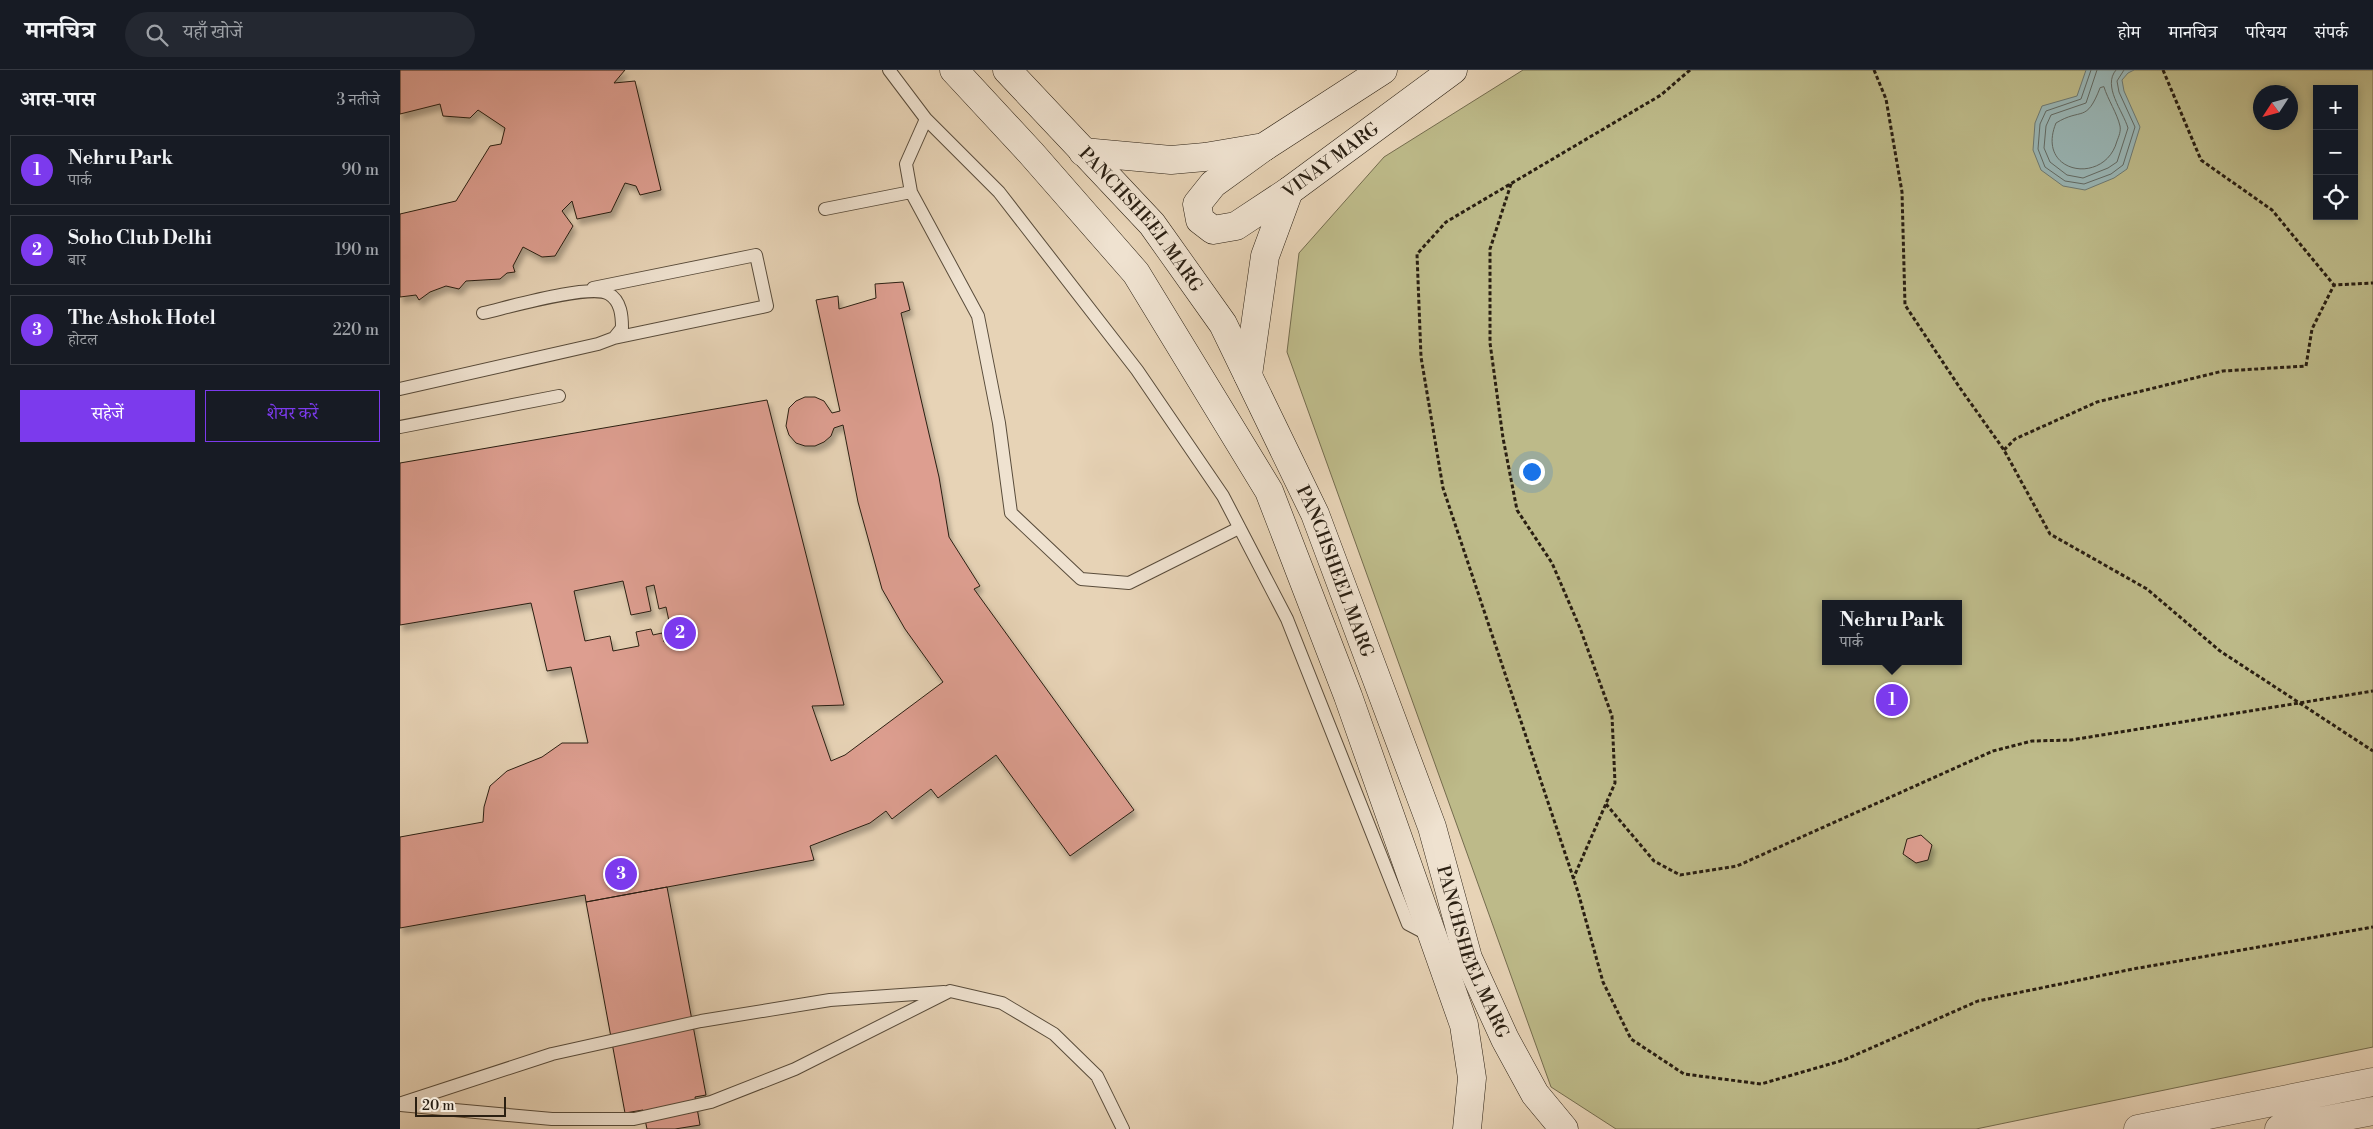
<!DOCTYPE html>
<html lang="hi">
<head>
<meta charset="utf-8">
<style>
	body { margin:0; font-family:"Libre Bodoni","Noto Serif Devanagari",serif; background:#242831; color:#f1f3f6 }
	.controls { position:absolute; right:15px; top:15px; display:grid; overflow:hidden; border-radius:0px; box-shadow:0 2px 8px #0003 }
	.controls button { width:45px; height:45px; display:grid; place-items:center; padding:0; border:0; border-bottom:1px solid #363941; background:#171b24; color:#f1f3f6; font:25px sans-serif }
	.compass { position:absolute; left:1853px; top:15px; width:45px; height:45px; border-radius:50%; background:#171b24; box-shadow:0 2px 8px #0003; rotate:234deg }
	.scale { position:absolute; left:15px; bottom:12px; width:91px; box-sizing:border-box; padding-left:5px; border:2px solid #2a1f12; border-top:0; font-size:14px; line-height:18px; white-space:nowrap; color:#2a1f12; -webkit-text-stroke:4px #efe2d0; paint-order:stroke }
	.you { position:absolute; left:1131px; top:401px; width:18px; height:18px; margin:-12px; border:4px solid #fff; border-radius:50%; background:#1a73e8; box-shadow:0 0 0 8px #1a73e833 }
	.badge { display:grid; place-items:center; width:32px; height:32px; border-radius:50%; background:#7c3aed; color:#fff; font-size:16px; font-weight:700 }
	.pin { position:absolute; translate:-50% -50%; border:2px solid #fff; box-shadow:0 1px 5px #0006 }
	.popup { position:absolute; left:1422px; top:530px; width:140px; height:65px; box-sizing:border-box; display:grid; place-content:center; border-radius:0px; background:#171b24; filter:drop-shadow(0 1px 4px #0005); font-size:16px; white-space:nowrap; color:#9ea1a6 }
	.popup b { font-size:19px; color:#f1f3f6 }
	.popup::after { content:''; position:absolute; left:50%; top:100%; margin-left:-10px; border:10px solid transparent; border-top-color:#171b24 }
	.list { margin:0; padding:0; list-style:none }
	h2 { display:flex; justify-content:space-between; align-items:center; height:65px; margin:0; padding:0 20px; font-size:21px }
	h2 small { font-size:16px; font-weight:400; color:#9ea1a6 }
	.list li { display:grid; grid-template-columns:32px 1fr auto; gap:15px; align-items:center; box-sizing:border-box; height:70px; margin:0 10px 10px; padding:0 10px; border:1px solid #363941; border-radius:0px }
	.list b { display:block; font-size:19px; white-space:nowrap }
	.list p { margin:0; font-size:16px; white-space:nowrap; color:#9ea1a6 }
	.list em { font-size:16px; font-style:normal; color:#9ea1a6 }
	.actions { display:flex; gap:10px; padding:15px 20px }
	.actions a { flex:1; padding:11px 0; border:1px solid #7c3aed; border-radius:0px; text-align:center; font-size:18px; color:#7c3aed }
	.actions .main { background:#7c3aed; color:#fff }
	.icon { flex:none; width:28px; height:28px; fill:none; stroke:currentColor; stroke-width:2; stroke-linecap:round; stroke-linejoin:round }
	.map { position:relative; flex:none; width:1973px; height:1059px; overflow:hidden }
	header { display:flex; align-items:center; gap:30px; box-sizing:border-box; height:70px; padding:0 25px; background:#171b24; border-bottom:1px solid #363941 }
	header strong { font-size:24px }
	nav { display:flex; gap:28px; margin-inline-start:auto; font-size:18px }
	.search { width:350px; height:45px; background:#242831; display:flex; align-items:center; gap:12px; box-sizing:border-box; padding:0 18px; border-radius:28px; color:#9ea1a6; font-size:19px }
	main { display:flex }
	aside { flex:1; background:#171b24 }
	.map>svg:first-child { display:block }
	.green { fill:#bdba89; stroke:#746c4e; fill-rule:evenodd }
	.water { fill:#99b6b6; stroke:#6d7a74 }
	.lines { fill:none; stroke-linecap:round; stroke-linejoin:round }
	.shore { stroke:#626a64; stroke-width:1 }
	.building { fill:#dd9e90; stroke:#2a1f12; fill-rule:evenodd; filter:url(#shadow) }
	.service-casing { stroke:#594c3b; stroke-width:14 }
	.tertiary-casing { stroke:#594c3b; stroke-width:29 }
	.secondary-casing { stroke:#2a1f12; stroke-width:29 }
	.path { stroke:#2a1f12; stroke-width:3; stroke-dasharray:4 2.5; stroke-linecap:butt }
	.service { stroke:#efe2d0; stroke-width:12 }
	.tertiary { stroke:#efe2d0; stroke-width:28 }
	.secondary { stroke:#efe2d0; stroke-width:28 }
	.labels { text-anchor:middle; stroke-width:4; stroke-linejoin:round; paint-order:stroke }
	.street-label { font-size:18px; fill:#2a1f12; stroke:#efe2d0 }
</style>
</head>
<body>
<header>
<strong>मानचित्र</strong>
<div class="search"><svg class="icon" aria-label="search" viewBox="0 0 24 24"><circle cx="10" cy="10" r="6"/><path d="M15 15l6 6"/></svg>यहाँ खोजें</div>
<nav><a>होम</a><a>मानचित्र</a><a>परिचय</a><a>संपर्क</a></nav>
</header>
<main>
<aside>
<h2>आस-पास<small>3 नतीजे</small></h2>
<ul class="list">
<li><span class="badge">1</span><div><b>Nehru Park</b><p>पार्क</p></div><em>90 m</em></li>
<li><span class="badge">2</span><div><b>Soho Club Delhi</b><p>बार</p></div><em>190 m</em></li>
<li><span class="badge">3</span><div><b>The Ashok Hotel</b><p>होटल</p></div><em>220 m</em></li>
</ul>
<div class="actions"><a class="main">सहेजें</a><a>शेयर करें</a></div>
</aside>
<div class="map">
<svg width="1973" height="1059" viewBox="0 0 1973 1059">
	<defs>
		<filter id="shadow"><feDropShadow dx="3" dy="5.5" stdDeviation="2.5" flood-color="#0004"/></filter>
	</defs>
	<rect width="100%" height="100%" fill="#e7d3b6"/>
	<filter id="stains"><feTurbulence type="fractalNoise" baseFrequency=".004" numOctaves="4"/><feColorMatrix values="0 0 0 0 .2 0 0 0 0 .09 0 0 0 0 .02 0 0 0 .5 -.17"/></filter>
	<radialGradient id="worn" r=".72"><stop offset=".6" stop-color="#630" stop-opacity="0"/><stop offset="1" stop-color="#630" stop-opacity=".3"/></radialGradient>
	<path class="green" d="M1123,0H1973V977L1576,1059H1216L1151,1017L887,282L899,183L984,87ZM1917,19H1954V146H1917ZM1860,22H1890V52H1860ZM1426,534H1558V591H1426Z"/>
	<path class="water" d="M1686,0H1734L1728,3L1722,10L1724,21L1740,57L1727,99L1714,108L1685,120L1663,116L1641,100L1633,80L1635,53L1642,36L1677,26Z"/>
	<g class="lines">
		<path class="shore" d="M1691,0L1681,29L1646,41L1640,54L1638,79L1645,97L1665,111L1684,114L1711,104L1723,95L1735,57L1719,22L1717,11L1724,0
			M1697,0L1686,33L1651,45L1646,56L1644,78L1650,92L1667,105L1683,108L1708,98L1717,92L1728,58C1723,41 1702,16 1716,0
			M1704,17C1708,30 1717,43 1720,56C1721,61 1719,66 1717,71C1705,116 1635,104 1656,53C1682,37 1686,54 1700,18Z"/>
	</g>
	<path class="building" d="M0,0H225L214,13L235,11L261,120L240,125L236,116L225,113L211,142L177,149L172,131L162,141L173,156L155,186L142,187L123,177L113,196L115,202L107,203L100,209L66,211L59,219L46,216L30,222L19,230L16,225L0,227V144L56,131L90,76L101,74L105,58L78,40L70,48L43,46L40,34L0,44Z
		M503,212L510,240L501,243L539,407L549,467L580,516L574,519L734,740L670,786L596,685L538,728L531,719L492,749L486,741L470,753L410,776L414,790L186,832L185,825L0,858V767L83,752L84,737L90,716L107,701L142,687L162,673H188L171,597L147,601L131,533L0,555V393L367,330L444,635L412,636L431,691L445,685L543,612L505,559L482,519L458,432L443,355L434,358L431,366L424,372L415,376H405L396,373L389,365L386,356L389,338L396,331L405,327H415L424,331L432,343L440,341L416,230L438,226L439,239L476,228L475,214ZM223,511L231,545L251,541L246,517L254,515L259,539L266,537L273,570L264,572L262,563L253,565L251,559L236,562L239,576L213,581L210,566L185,571L174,521Z
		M1521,765L1532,775L1528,790L1516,793L1503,784L1507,769Z
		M267,817L306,1025L295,1027L300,1055L275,1059H247L243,1040L225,1043L186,832Z"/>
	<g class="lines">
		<g class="service-casing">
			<path id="service" d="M489,0L526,49L599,122L737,300L823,426L887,549L1008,854L1029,865
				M526,49L506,94L511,122L578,246L599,353L611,443L681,509L729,513L839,458
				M425,139L511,122
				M193,218L356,185L367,236L214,268
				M0,319L198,274L214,268L222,258C222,246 221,231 209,224C190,213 106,238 83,243
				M0,357L159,326
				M2,1033L152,984L301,951L430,930L544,922
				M0,1035L152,1049H234L311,1032L395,999L550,921L602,933L654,964L697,1006L723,1059"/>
		</g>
		<g class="tertiary-casing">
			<path id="tertiary" d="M1738,1059L1973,1012
				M1879,1059L1973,1041"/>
		</g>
		<g class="secondary-casing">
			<g id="secondary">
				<path d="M554,0L631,83L736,203L869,421L948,626L1064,955L1072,1008L1067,1059"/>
				<path id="s1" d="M607,0L752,154L823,254L915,444L1032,757L1068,888L1105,969L1135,1024L1164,1059"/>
				<path id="s2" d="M864,77L813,114L797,134L800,150L813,160L836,156L889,121L1053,0"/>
				<path d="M683,82L771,90L805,87L864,77L983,0"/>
				<path d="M848,305L865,186L889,121"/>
			</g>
		</g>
		<path class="path" d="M1290,0L1261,25L1046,152L1017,184L1021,287L1043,418L1178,822L1203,912L1231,969L1284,1004L1361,1014L1444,990L1578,931L1733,899L1973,857
			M1474,0L1486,29L1502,122L1505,235L1560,318L1604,380L1650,464L1747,519L1820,581L1973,681
			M1763,0L1801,90L1872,140L1934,215
			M1111,114L1090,179V273L1103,368L1117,440L1152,493L1180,558L1212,646L1215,713L1173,809
			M1604,380L1615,369L1697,332L1823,301L1906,296L1912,259L1934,215L1973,213
			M1206,734L1254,791L1280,805L1337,796L1593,681L1632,671L1671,670L1973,621"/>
		<use href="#service" class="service"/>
		<use href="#tertiary" class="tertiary"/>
		<use href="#secondary" class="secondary"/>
	</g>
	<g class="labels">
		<g class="street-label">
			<text dy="6" stroke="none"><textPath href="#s2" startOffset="260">VINAY MARG</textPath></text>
			<text dy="6" stroke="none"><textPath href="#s1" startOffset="201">PANCHSHEEL MARG</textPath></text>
			<text dy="6" stroke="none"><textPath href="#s1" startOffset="606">PANCHSHEEL MARG</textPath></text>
			<text dy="6" stroke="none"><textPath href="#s1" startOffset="1011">PANCHSHEEL MARG</textPath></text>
		</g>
	</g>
	<rect width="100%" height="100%" filter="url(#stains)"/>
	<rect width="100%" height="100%" fill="url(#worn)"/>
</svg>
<div class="controls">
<button>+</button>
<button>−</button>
<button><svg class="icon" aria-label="locate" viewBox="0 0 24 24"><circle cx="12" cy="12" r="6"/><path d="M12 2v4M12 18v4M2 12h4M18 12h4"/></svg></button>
</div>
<svg class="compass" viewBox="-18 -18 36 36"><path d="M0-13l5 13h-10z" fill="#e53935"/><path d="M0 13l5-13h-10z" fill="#9ea1a6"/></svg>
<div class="scale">20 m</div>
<div class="you"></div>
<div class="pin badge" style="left:1492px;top:630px">1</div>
<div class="popup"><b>Nehru Park</b>पार्क</div>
<div class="pin badge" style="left:280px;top:563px">2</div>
<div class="pin badge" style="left:221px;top:804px">3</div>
</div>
</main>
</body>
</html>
